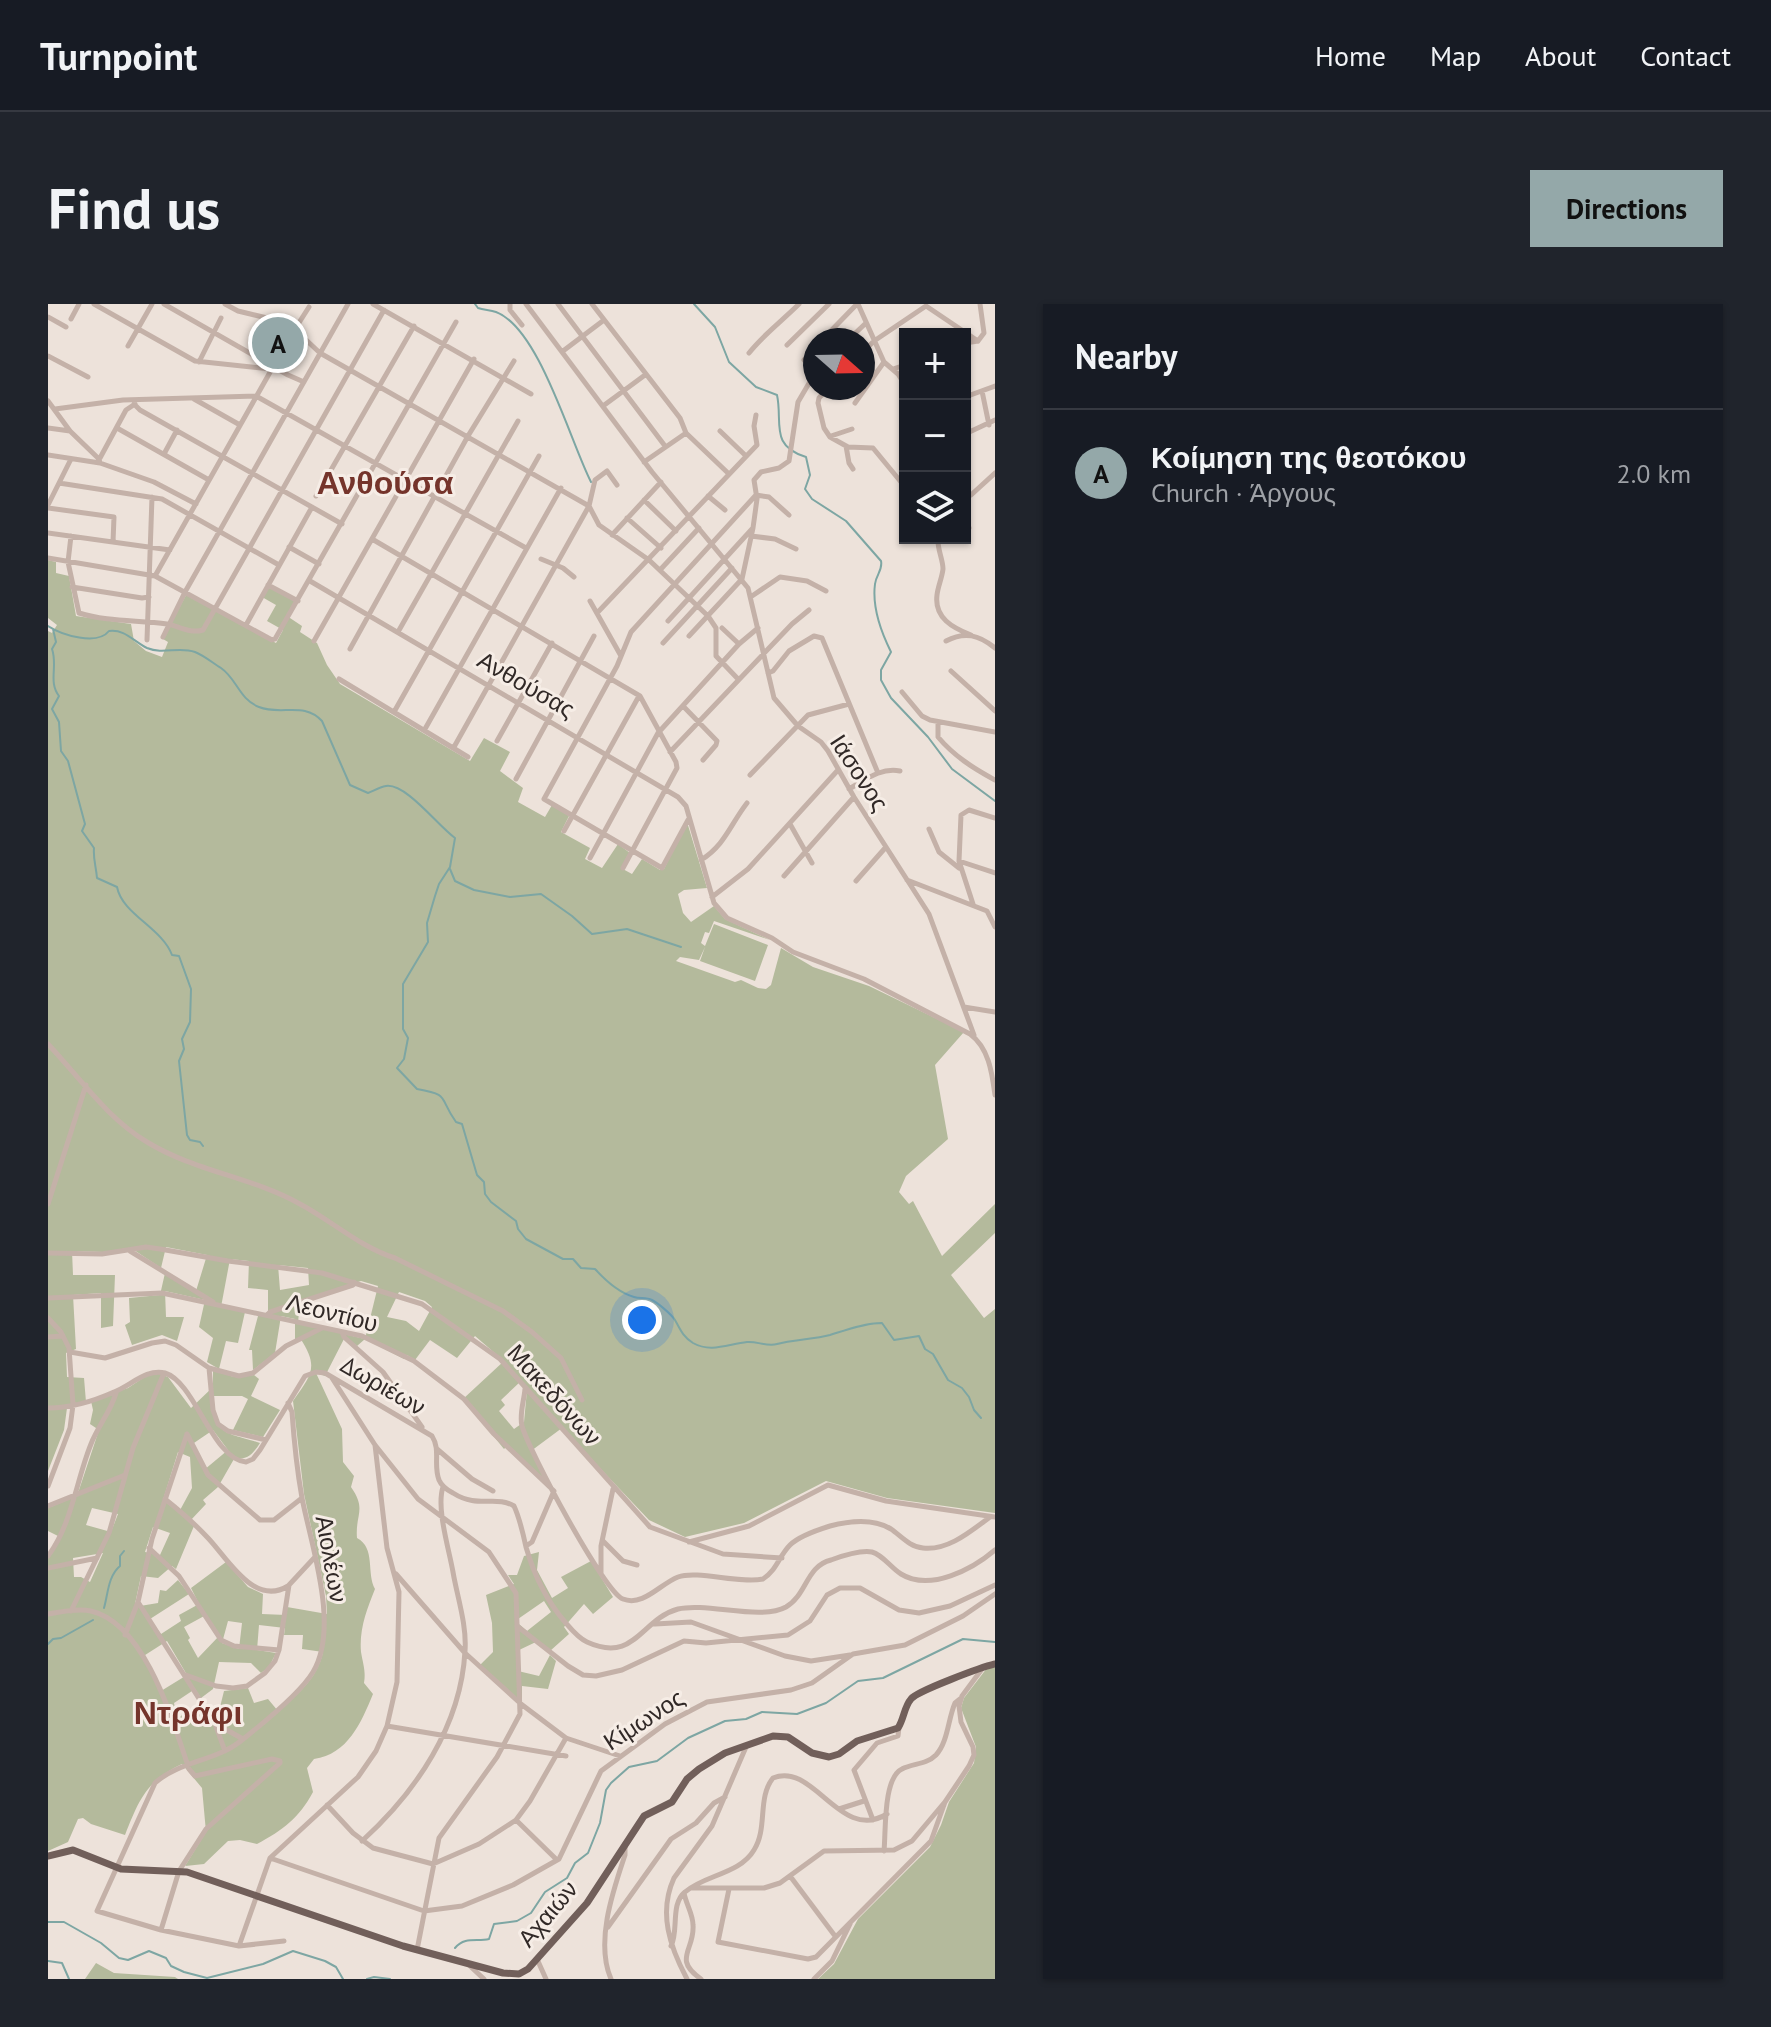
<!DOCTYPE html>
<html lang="en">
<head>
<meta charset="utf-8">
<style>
	body { margin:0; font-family:"PT Sans",sans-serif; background:#20242c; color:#f1f3f6 }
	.controls { position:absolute; right:24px; top:24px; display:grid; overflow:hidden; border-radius:0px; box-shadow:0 2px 6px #0004 }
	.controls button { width:72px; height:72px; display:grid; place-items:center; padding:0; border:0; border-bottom:2px solid #363941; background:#171b24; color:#f1f3f6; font:40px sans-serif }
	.compass { position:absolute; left:755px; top:24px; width:72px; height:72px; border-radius:50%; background:#171b24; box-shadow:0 2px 6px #0004; rotate:110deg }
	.you { position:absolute; left:594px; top:1016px; width:28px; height:28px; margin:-20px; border:6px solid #fff; border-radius:50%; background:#1a73e8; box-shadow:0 0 0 12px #1a73e833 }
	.badge { display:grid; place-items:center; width:52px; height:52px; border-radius:50%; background:#94a8a9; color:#111; font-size:26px; font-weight:700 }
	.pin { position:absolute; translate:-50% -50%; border:4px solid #fff; box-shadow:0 2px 8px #0006 }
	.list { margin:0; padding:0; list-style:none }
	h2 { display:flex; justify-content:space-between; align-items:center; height:104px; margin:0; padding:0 32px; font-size:34px }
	h2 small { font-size:26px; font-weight:400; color:#9ea1a6 }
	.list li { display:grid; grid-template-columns:52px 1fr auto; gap:24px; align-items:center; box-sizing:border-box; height:128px; padding:0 32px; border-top:2px solid #363941 }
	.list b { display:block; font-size:30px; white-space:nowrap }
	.list p { margin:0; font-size:26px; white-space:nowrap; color:#9ea1a6 }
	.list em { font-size:26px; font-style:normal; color:#9ea1a6 }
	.icon { flex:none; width:44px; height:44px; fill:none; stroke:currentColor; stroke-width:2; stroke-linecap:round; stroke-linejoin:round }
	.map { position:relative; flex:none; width:947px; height:1675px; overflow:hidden; border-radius:0px }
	header { display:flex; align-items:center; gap:48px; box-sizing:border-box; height:112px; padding:0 40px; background:#171b24; border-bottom:2px solid #363941 }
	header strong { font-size:38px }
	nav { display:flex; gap:44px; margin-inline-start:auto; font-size:28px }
	.intro { display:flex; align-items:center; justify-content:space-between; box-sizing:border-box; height:192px; padding:0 48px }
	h1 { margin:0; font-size:56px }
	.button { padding:20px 36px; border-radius:0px; background:#94a8a9; color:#111; font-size:28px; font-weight:700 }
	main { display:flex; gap:48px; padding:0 48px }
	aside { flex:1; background:#171b24; border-radius:0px; box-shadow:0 2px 6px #0004 }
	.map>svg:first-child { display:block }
	.green { fill:#b4ba9c; fill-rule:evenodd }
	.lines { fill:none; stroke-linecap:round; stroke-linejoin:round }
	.stream { stroke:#7da6a3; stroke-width:2 }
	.minor { stroke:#c4b1a8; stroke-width:5 }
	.major { stroke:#715f5a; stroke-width:7 }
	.labels { text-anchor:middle; stroke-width:6; stroke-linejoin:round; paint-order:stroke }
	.street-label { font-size:24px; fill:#312927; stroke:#f6ede6 }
	.district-label { font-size:32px; font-weight:bold; fill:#75342b; stroke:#f6ede6 }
</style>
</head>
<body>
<header>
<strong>Turnpoint</strong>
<nav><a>Home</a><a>Map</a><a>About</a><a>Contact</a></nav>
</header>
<div class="intro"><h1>Find us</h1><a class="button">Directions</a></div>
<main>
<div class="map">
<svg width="947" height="1675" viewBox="0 0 947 1675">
	<rect width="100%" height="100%" fill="#ede2da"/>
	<path class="green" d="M0,256L8,258V269L21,272L28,312L83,320L86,337L98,347L114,353L120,338L115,335L138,291L228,339L235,326L219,317L228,301L214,293L220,282L247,297L239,312L254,322L252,328L269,339L279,361L292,380L422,457L436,434L462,448L452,467L475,484L470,498L497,513L504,501L521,512L513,528L542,544L537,555L554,564L570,540L582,549L573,564L584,570L594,555L612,566L616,565L639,518L659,584L636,586L630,590L635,609L643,618L666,602L677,615L722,636L666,617L661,629L657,628L653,639L657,642L666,620L720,641L707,677L652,657L657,643L651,656L632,653L628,657L687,678L693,676L710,684L718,685L723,681L733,644L765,663L821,682L916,728L887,761L900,835L858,872L851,888L861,900L865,897L894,952L947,900V929L903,971L936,1014L947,1005V1209L839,1194L778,1177L696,1219L637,1233L601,1216L514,1124L483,1147L498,1177L460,1141L456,1145L415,1095L456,1057L427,1032L409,1054L382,1036L367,1056L359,1051L356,1055L317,1035L309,1042L297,1033L277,1072L268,1069L294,1125L295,1158L306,1172L303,1183C319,1206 307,1210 309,1234C328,1244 318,1269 327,1285C319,1305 311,1325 313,1348C315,1360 318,1367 316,1379L325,1390C313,1419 300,1450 266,1455L259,1464L265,1488C251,1514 235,1526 209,1540L192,1536L180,1537L156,1560L137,1562L158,1528L154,1484L134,1460C98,1477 91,1496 77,1531L43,1520L35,1514L30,1515L20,1538L0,1547V1254L12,1233L0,1227V1204L29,1192L51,1126L42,1120L45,1106L43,1097L80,1084L98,1072L110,1069L120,1073L143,1104L165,1083V1066L186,1073L206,1071L211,1075L203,1092L232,1106L215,1133L185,1126L200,1095L194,1092H162C169,1133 175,1127 212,1139C204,1151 201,1155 186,1155L170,1183L155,1196L158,1200L142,1217L146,1222L128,1265L124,1262L110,1274L93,1272L87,1300L92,1302L110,1299L112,1286L118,1287L130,1276L141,1290L102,1315L113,1330L133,1317L131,1311L151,1300L143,1284L178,1258L200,1283L215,1290L214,1310L238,1311L239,1303L279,1310L278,1292L256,1190L245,1097C264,1070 271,1063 252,1034L247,1036V1015L233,1012L227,1049L205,1066L204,1046H201L210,1012H220V986L200,984L201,957L182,955L173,1003L197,1008L190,1039L178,1037L171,1065L159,1058L165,1034L151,1023L157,996L117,987L118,1013H136L129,1037L114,1031L84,1041L77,1021L82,1018L81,994L112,991L117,969L148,987L159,951L118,943L113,964L83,944L55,948L24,947L25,971H67L65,1022L53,1024V989L25,991L28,1045L18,1049L19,1073L36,1074L38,1098L19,1104L16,1126L0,1167V327L4,329L9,321L0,314ZM230,961L260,964L261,981L232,986ZM313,977L330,982L317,1035L250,1019L252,997ZM351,988L377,997L384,1003L371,1027L358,1017L339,1013ZM472,1078L479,1086L476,1118L466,1125L451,1107L457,1101L453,1096ZM165,1126L180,1146L156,1166L143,1141ZM130,1148L142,1153L144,1184L131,1208L115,1196ZM44,1204L70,1210L63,1228L38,1221ZM105,1223L122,1229L112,1251L97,1248ZM55,1249L42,1278L33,1273H26L25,1254ZM158,1311L171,1332L150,1354L140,1336L142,1334L136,1323ZM180,1317L194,1319L191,1345L174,1339ZM211,1321L237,1324L236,1331H255L254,1345L275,1348C269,1375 250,1390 230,1407L220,1395L206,1399L200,1384L176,1387L172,1403L163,1407L157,1399L129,1414L126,1399L147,1385L153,1394L165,1385L171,1358L203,1359L213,1369L221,1363L228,1349L209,1346ZM119,1337L139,1371L113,1387L94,1353Z
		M491,1248L489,1266L504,1294L520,1284L513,1273L543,1257L565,1293L545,1310L536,1300L516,1323L521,1330L502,1347L490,1337L469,1347L470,1367L491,1372L502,1351L508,1357L500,1385L474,1382V1399L430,1363L445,1348L444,1319L438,1291L466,1280L460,1271H469L476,1252ZM496,1297L503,1308L479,1327L471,1320L470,1315Z
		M947,1363V1675H770L786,1660L810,1615L882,1543L893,1521L901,1498L926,1459L928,1443L913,1404L916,1394L939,1364Z
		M48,1659L66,1669L127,1673L130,1675H37Z"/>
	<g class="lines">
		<path class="stream" d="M427,0L430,4C436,6 442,6 448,8C491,24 522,137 543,178
			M646,0L667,23L681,58L708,83L729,91C735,118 721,142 758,153L762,171L757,185L764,195L798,217L833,257C835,266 828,271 827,280C824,303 833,328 843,348L833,366V376L843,394L880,433L904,465L947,497
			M0,322C14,331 49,342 61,327C77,325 85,337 99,344C116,351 130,342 147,348C155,351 165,359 173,364C189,375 191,395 211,403C233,412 256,397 274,417L302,481L320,489C325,487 332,483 338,482C358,479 390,522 407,534L402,563L391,580L387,592L379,619L380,638L355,680V725L360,734L356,755L349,764L369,785C403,791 390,793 408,818L414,820L429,871L436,878L437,890L443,898L468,917L470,925L478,935L515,955H525L533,964L547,965C557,976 572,989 586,993C592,995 598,993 604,996C610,999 623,1010 627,1016C632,1025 635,1033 645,1039C663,1049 680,1040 699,1038C709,1037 719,1043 729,1040C745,1036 767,1035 782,1031C798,1026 817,1019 834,1019L846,1036L871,1032L877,1045L885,1050L900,1076L914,1084L921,1093L926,1106L933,1114
			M5,325L8,338L4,345C10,362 0,378 11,392L4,405L11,418L13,447L20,457L37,520L34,527L46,544C45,555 48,562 49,574L69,583C74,610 114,624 124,651L131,652L143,685L142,718L134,735L136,745L131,757L139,831L142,836L152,838L155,842
			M402,565L407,577L426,586L462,593L493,590L524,612L544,630L579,625L633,643
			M56,1304C60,1290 60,1272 72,1262V1252L76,1247
			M0,1340L5,1335L13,1334L45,1316
			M0,1618H16L53,1639L71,1654L80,1656L101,1647L118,1654L123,1662L136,1668L159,1674L215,1660L245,1647L277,1657L288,1663L295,1675
			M407,1644C417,1632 429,1638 441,1635L446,1620L469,1617L483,1609L497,1588L519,1574L527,1559L540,1549L552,1519L558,1486L563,1479L581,1463L609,1457L640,1434L677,1417L698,1415L714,1408L749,1410L778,1399L810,1377L835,1374L915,1335L947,1338
			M0,1657L14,1659L21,1675
			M319,1675L326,1673L342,1675"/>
		<path class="minor" d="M46,0L147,57L223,65
			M116,0L240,71L256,78
			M177,0L190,7L240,19L272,49L541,202L551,221L601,256L660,312L668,324V352L690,375
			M325,0L483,90
			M462,0V6L474,21
			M478,0L604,168L700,284L726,394L750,422L773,438L780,447L806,493L881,610L926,731
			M510,0L617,142
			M544,0L632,114L638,129L681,170
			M810,0L836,58L850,70L857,81
			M0,13L18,23
			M23,15L31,0
			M247,25L261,3
			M774,36L809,0
			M800,36L818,19
			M917,39L930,37L936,29L932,0
			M739,41L781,0
			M80,42L104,0
			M515,47L556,16
			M815,48L826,37L878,2L930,37
			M701,49C716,30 734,17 751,0
			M0,52L40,73
			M206,52L220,26
			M151,58L173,14
			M845,65L857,61
			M767,69L756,56L767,44
			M780,84L771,94L770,99L776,124L782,133L800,143L825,144L853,178
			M934,87L941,121
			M917,93L947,82
			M146,95L192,121
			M0,97L22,127L51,155L52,159
			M807,99L836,58
			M86,100L92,106L294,220
			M555,102L597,71
			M7,105L75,96L208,92L478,244
			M0,124L22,127
			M69,124L161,176
			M672,127L698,152
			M917,130L947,116
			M783,132L804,125
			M798,142L801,159L805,165
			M116,150L129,126
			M0,151L52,159L106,178L148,200
			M52,154L78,106L87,100
			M596,158L638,129
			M11,179L114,195L231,261
			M268,192L366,22
			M660,192L677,206
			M917,192L923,191L947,169
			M596,196L628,227
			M0,201L23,155
			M917,203L920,192
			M0,204L66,213L65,238
			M917,211L921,224
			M579,214L613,244
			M0,229L122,246
			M564,231L613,178
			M23,232L20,258L31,309C59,318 90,316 119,320C131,322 142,330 155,326L336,6
			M703,232L727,235L748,245
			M890,234C889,245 895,255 895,265C894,274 890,282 889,291C886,314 905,324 923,331
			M324,235L592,392L628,458L629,464L575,564
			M241,243L271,260
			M0,254L107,272L224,336L227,335L408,18
			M493,255L515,264L526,273
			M612,266L651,224
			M107,272L225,63
			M694,275L705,224L709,195L706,176L713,168L731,164L741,157L750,98L767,69
			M262,277L630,493L638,502L666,599L679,614L724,634L745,648L816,675L922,730C941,744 944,769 947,791
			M220,281L250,297
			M24,283L94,294L101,293
			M704,292L732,273L759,277L778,287
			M542,297L573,352
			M549,309L709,141L706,122L708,111
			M620,317L704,225
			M198,321L264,203
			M674,324L691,340
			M350,328L470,117
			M641,332L694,275
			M115,333L137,288L300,0
			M99,336L104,193
			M266,337L426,55
			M898,337C917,327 931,331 947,344
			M615,339L684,264
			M302,345L420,132L466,57
			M903,367L947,407
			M720,369L725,367L741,347L766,332L774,334L830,469
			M291,375L420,453
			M854,388L874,412L882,416L947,428
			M635,402L669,437L668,441L655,456
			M346,408L491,152
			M890,419V433C906,452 925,464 947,476
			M377,425L513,184
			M449,437L504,339
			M406,443L541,202L547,176L559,167L569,181
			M622,448L744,320L761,306
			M702,471L760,411L801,400
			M468,475L546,332
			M801,485C817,476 833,463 852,467
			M640,516L614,564L496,495L569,362L583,328L708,191L721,193L741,211
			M742,520L764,559
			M881,525L891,548L911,564
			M516,527L591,392
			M542,554L610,429L691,340L710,324
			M653,556C677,541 682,521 699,499
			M911,557L947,569
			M736,572L806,493
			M859,576L939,607L947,623
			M808,577L838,543
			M664,593L700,565L790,466
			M925,600L911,557L913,511L921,506L947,514
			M916,703L947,708
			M0,740C32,774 59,814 99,838C146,867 204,873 252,900C284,917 312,943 347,954L455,1007L484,1028L513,1054L534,1096
			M0,900L38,781
			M82,947L165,998
			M0,949L54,950L98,943L112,945L180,957L274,969L374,1000L452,1055L602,1223L675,1250L734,1254
			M0,994L114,989L314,1032L366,1057L416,1095L446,1130L506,1187L484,1238L478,1242
			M219,1011L222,1008L305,981L306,978
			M0,1014L13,1028L21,1044L25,1101L22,1124L0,1182
			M294,1028L296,1033L335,1068L374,1123
			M0,1033L15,1032
			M22,1048L57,1054L104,1039L117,1037L128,1041L161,1064L191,1072L205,1069L238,1042L274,1024
			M161,1064L165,1106L170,1120L180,1127L218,1136
			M284,1074L327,1141L370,1195L441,1248L468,1289L472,1410L449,1453L391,1534L369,1646
			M477,1085C476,1097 471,1111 474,1122C481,1147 556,1288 575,1295C595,1303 612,1280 630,1273C650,1266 691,1280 715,1275C729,1266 731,1252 742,1241C751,1232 769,1226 782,1222C801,1217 825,1214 843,1225C853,1232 862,1243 875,1244C900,1247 923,1227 942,1213
			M0,1104C23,1104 46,1097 66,1088C82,1082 99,1064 117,1069C147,1078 165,1156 198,1158L205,1155L212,1146L257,1072L268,1068L277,1069L384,1132C393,1146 385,1161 391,1176C394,1183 399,1186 405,1189C430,1205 448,1191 466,1202C472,1215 475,1229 478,1243C486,1271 498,1296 517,1318C523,1325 530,1334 539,1338C587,1360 593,1315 630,1305C659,1298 712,1317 738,1303C759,1291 758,1262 783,1256C794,1252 813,1246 824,1248C835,1251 843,1264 853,1270C882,1288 925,1265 947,1246
			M139,1130L160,1171L212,1216H226L254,1194
			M389,1145L424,1175L445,1187
			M117,1195C132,1207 147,1220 160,1234C180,1255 206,1303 240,1282
			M0,1202L77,1171
			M555,1237L575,1257L589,1261
			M641,1238L701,1222L780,1181L838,1197L947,1213
			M101,1244L131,1272L173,1336L186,1342L231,1346
			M0,1252C24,1220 28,1177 43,1140C50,1122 63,1107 68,1089
			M0,1264L49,1254
			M553,1269V1242L565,1185
			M348,1270L417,1349L473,1400L518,1434L572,1452
			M90,1298L167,1420L177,1447
			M23,1307L61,1229L85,1144L116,1069
			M0,1310C14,1308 29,1304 43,1307C98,1320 125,1418 141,1465L147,1472L224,1455L232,1457V1459L158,1525L131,1567L113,1626
			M607,1320L643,1318L737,1352L763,1357L802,1351
			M469,1322L520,1362L535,1371L548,1372L574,1366L636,1337L658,1339L740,1331L762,1317L779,1291L792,1284H812L851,1306L871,1309L902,1302L947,1281
			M77,1331L90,1298L104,1235L139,1130
			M138,1371L168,1382L185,1384L199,1382L217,1369L227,1357L231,1346L241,1281L267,1253
			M168,1420L195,1435
			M339,1422L518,1452
			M279,1501L305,1529L325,1544L385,1560L431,1540L468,1516L482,1497L518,1434
			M791,1505L816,1497
			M468,1516L509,1556
			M825,1516L806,1466L829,1439L850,1432L851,1423
			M314,1537C368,1488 413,1422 417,1347C419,1321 409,1292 405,1268C401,1245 388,1204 395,1183
			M836,1547C838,1527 835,1474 854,1465C865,1459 878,1461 888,1451C900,1438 900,1415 907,1399L912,1395
			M222,1554L376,1607L414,1602L465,1581L511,1555L553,1467L617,1420L659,1398L743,1386L764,1379L805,1350L857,1341L915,1312L947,1290
			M742,1572L787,1632
			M643,1584H716L732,1579L776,1547L846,1546L864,1537L896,1499
			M681,1585L670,1638L760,1655L768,1653L883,1537L897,1498L921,1462L926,1451L925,1443L913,1418L911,1402L914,1392L934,1365
			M636,1589C638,1600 645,1610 645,1621C647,1646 624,1655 653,1675
			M560,1623L623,1535L648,1519L666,1499L677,1493
			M236,1637L191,1642L113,1626L49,1607L107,1479C131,1457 169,1457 194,1436C213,1421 253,1388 265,1368C292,1323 263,1241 254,1194C249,1166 246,1137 244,1108L240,1099
			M191,1642L222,1554L310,1473L328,1447L339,1422L349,1378L351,1288L339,1244L327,1141
			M623,1642C631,1627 622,1600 637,1588C656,1571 692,1570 706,1546C720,1524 709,1494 725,1474C766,1457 792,1539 839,1510
			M489,1655L498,1675
			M422,1662L436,1675
			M563,1675C547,1638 565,1587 577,1551V1540
			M639,1675C622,1643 610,1609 626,1574L664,1522L698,1443
			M766,1675L784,1657L802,1620"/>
		<path class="major" d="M0,1552L25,1546L73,1565L139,1568L355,1642L455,1669L471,1670L480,1665L539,1599L596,1512L624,1498L639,1475L651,1465L677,1449L725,1432L740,1433L764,1449L781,1453L791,1450L809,1437L850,1424C856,1415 856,1403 863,1395C869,1387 934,1363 947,1360"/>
	</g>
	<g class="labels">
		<g class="street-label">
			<text transform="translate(478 381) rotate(30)" y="8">Ανθούσας</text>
			<text transform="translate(811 469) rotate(57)" y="8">Ιάσονος</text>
			<text transform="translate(284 1009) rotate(14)" y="8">Λεοντίου</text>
			<text transform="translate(335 1082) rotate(30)" y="8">Δωριέων</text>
			<text transform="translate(506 1091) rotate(48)" y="8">Μακεδόνων</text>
			<text transform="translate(283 1255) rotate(80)" y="8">Αιολέων</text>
			<text transform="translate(596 1416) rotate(-33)" y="8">Κίμωνος</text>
			<text transform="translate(500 1610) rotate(-50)" y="8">Αχαιών</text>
		</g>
		<g class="district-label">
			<text x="337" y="190">Ανθούσα</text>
			<text x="140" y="1420">Ντράφι</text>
		</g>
	</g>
</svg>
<div class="controls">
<button>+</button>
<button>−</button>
<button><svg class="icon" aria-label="layers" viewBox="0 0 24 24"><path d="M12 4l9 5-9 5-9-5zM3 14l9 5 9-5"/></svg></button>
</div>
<svg class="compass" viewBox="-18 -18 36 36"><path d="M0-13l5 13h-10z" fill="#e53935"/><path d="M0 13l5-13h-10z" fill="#9ea1a6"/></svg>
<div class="you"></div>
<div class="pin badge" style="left:230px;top:39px">A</div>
</div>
<aside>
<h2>Nearby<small></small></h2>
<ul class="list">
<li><span class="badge">A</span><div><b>Κοίμηση της θεοτόκου</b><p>Church · Άργους</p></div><em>2.0 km</em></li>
</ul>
</aside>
</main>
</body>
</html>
